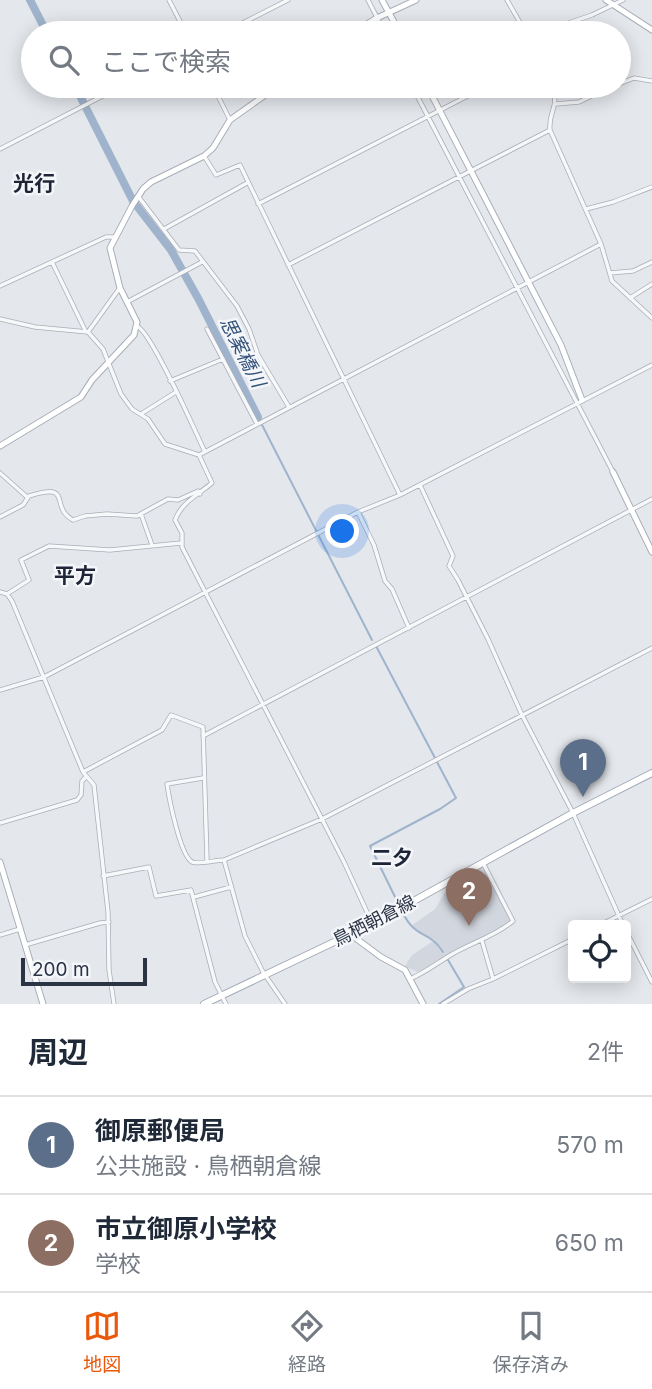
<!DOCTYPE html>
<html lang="ja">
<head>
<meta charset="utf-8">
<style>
	body { margin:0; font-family:Inter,"Noto Sans JP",sans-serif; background:#f2f2f3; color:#1f2937 }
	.controls { position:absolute; right:21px; bottom:21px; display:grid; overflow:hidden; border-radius:7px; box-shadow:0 4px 18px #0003 }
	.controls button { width:63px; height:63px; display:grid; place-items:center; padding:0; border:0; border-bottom:2px solid #e0e1e3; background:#fff; color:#1f2937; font:35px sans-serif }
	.scale { position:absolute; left:21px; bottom:18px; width:126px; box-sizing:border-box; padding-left:7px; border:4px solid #2b3445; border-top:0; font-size:19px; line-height:24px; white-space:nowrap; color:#2b3445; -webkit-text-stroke:5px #f4f6f9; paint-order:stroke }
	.you { position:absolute; left:343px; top:532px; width:24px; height:24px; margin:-18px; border:5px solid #fff; border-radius:50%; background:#1a73e8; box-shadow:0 0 0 10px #1a73e833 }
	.badge { display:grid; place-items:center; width:46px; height:46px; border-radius:50%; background:#ea580c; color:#fff; font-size:23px; font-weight:700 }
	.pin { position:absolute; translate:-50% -58px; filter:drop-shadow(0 2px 4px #0008) }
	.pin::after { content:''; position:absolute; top:37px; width:24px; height:21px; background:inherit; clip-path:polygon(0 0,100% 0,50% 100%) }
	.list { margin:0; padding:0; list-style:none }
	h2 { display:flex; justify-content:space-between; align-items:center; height:91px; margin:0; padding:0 28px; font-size:30px }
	h2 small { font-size:23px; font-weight:400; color:#747a83 }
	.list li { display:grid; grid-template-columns:46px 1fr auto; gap:21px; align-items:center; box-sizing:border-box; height:98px; padding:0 28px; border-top:2px solid #e0e1e3 }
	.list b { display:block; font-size:26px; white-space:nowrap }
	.list p { margin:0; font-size:23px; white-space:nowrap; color:#747a83 }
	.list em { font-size:23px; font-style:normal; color:#747a83 }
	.icon { flex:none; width:38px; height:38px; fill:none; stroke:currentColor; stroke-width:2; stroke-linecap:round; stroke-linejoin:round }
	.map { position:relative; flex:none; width:652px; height:1004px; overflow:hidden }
	.search { position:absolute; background:#fff; box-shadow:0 4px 18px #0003; left:21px; right:21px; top:21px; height:77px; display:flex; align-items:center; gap:18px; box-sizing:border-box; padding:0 24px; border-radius:38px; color:#747a83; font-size:26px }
	.sheet { height:287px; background:#fff }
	nav { display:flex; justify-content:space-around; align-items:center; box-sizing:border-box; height:98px; border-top:2px solid #e0e1e3; background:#fff; font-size:19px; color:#747a83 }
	nav a { display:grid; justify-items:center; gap:4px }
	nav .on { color:#ea580c }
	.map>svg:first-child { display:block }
	.built { fill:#d2d6de }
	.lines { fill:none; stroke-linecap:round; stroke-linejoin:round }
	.stream { stroke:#9fb4cc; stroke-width:2 }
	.river { stroke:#9fb4cc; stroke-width:8 }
	.street-casing { stroke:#a9aeb7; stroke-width:5 }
	.secondary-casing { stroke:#a9aeb7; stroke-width:7 }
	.primary-casing { stroke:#a3abb8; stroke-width:8 }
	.street { stroke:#f7f8fa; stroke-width:3.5 }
	.secondary { stroke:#fff; stroke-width:5 }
	.primary { stroke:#fff; stroke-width:6 }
	.labels { text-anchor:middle; stroke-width:5; stroke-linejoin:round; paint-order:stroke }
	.street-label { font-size:18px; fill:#2b3445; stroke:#f4f6f9 }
	.water-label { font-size:19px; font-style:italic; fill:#34527a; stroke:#f4f6f9 }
	.quarter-label { font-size:21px; font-weight:bold; fill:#1d2536; stroke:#f4f6f9 }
</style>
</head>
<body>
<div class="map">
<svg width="652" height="1004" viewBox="0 0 652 1004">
	<rect width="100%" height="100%" fill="#e4e7ec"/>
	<path class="built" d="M480,867L486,873L511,920L480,941L447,955L423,971L417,972L405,966L412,955L435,940L419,933L411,926L435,909L446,891L445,888Z"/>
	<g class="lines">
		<path class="stream" d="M258,417L372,640
			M376,646L435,758
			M399,905L370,846L440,809L456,798L437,762
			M402,911C415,940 430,930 443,952
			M439,1004L464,987L448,960"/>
		<path class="river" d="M30,0L47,33
			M75,86L133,201L171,250L199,300L258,417"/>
		<g class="street-casing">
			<path id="street" d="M169,0L186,33
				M368,0L385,33
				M507,0L526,33
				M223,33L288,0
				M539,33L592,15L623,0
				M619,84L634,78L652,81
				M213,86L230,120
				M412,86L613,472
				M552,86C560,109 548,110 550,130L601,244L612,281L652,318
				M556,104L579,102L612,86
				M0,149L122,86
				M204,156L216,175L240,165L400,495
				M138,196L179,250L195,251L237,306L249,329L258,355L289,407
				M258,204L487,86
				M586,209L613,202L652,187
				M164,229L247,183
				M52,262L86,332
				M288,265L550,130
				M610,273L633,271L652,262
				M0,286L106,237H114
				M630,298L652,284
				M127,302L202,262
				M0,319L35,327L88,332L103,349L121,394L132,409L148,419L165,444L199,455L212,483C199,494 181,503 175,520L182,533V547L344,862L372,923
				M137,326C152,333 195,431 205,452
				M207,329L257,424
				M88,332L119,289
				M170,381L223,359
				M141,414L176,392
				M199,455L601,244
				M0,473L27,497
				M420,485L453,556L449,566L458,580L488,639L522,715L573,813L623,925
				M358,512L374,545L385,581L392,589L409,628
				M141,514L152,545
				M0,517L23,505L29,496C75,482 48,506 73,520L85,516L107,514L137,516L168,499L178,500L198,491L200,494
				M0,592L7,594L12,601L83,772L94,785L108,912L109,970L114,1004
				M7,594L29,580L21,560L49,546L110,550L181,543
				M0,690L44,677L358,512L400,495L652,365
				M203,736L652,499
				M83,772L162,730L171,715L203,727L207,860
				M203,778L167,784C169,798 180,855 192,862C197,865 216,860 224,860L322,819L652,648
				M0,823L77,800L81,795L82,781L86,777
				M224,860L245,936L263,972L285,1004
				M103,876L149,867L156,896L191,890L215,982L226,1004
				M194,897L231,887
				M600,925L652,899
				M626,931L652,982
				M0,935L20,929
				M482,941L493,979
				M25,945L100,923L109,922
				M410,979C424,973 436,964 449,956C470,943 494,937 513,921L483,863
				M443,1004L468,989L493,979L573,939"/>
		</g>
		<g class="secondary-casing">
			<path id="secondary" d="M382,0L400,33
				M606,0L652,30
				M352,33L377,18L416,0
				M427,86L561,345L582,400
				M0,446L81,397L92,380L134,335L137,322L120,288L110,248L132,206L143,189L151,182L204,156L213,148L230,120L278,86
				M613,472L652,552
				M0,862L43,1004
				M350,934L381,957L405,970L423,1004"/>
		</g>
		<g class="primary-casing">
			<path id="primary" d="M204,1004L372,924L573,813L652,773"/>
		</g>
		<use href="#street" class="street"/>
		<use href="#secondary" class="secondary"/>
		<use href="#primary" class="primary"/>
	</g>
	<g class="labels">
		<g class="street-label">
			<text transform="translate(374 921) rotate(-27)" y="6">鳥栖朝倉線</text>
		</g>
		<g class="water-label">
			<text transform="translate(243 352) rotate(63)" y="7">思案橋川</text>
		</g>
		<g class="quarter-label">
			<text x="34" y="191">光行</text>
			<text x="75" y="583">平方</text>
			<text x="392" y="865">二夕</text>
		</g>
	</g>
</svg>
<div class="controls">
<button><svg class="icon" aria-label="locate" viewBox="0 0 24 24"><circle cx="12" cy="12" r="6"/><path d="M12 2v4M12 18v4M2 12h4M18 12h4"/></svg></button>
</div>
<div class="scale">200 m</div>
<div class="you"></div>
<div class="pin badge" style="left:583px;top:797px;background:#5c6f8a">1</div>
<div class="pin badge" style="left:469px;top:926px;background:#8d6e63">2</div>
<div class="search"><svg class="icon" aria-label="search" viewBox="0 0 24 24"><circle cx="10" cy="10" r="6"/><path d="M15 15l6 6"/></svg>ここで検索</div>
</div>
<section class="sheet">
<h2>周辺<small>2件</small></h2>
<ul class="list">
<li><span class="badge" style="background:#5c6f8a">1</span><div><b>御原郵便局</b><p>公共施設 · 鳥栖朝倉線</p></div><em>570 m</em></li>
<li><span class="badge" style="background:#8d6e63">2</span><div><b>市立御原小学校</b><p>学校</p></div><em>650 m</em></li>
</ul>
</section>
<nav>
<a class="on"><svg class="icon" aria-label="map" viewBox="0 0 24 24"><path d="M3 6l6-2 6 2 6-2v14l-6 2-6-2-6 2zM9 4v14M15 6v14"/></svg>地図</a>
<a><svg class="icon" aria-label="directions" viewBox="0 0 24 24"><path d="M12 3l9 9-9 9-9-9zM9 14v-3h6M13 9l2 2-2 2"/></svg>経路</a>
<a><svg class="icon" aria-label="saved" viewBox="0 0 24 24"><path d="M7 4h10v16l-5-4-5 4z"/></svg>保存済み</a>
</nav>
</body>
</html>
